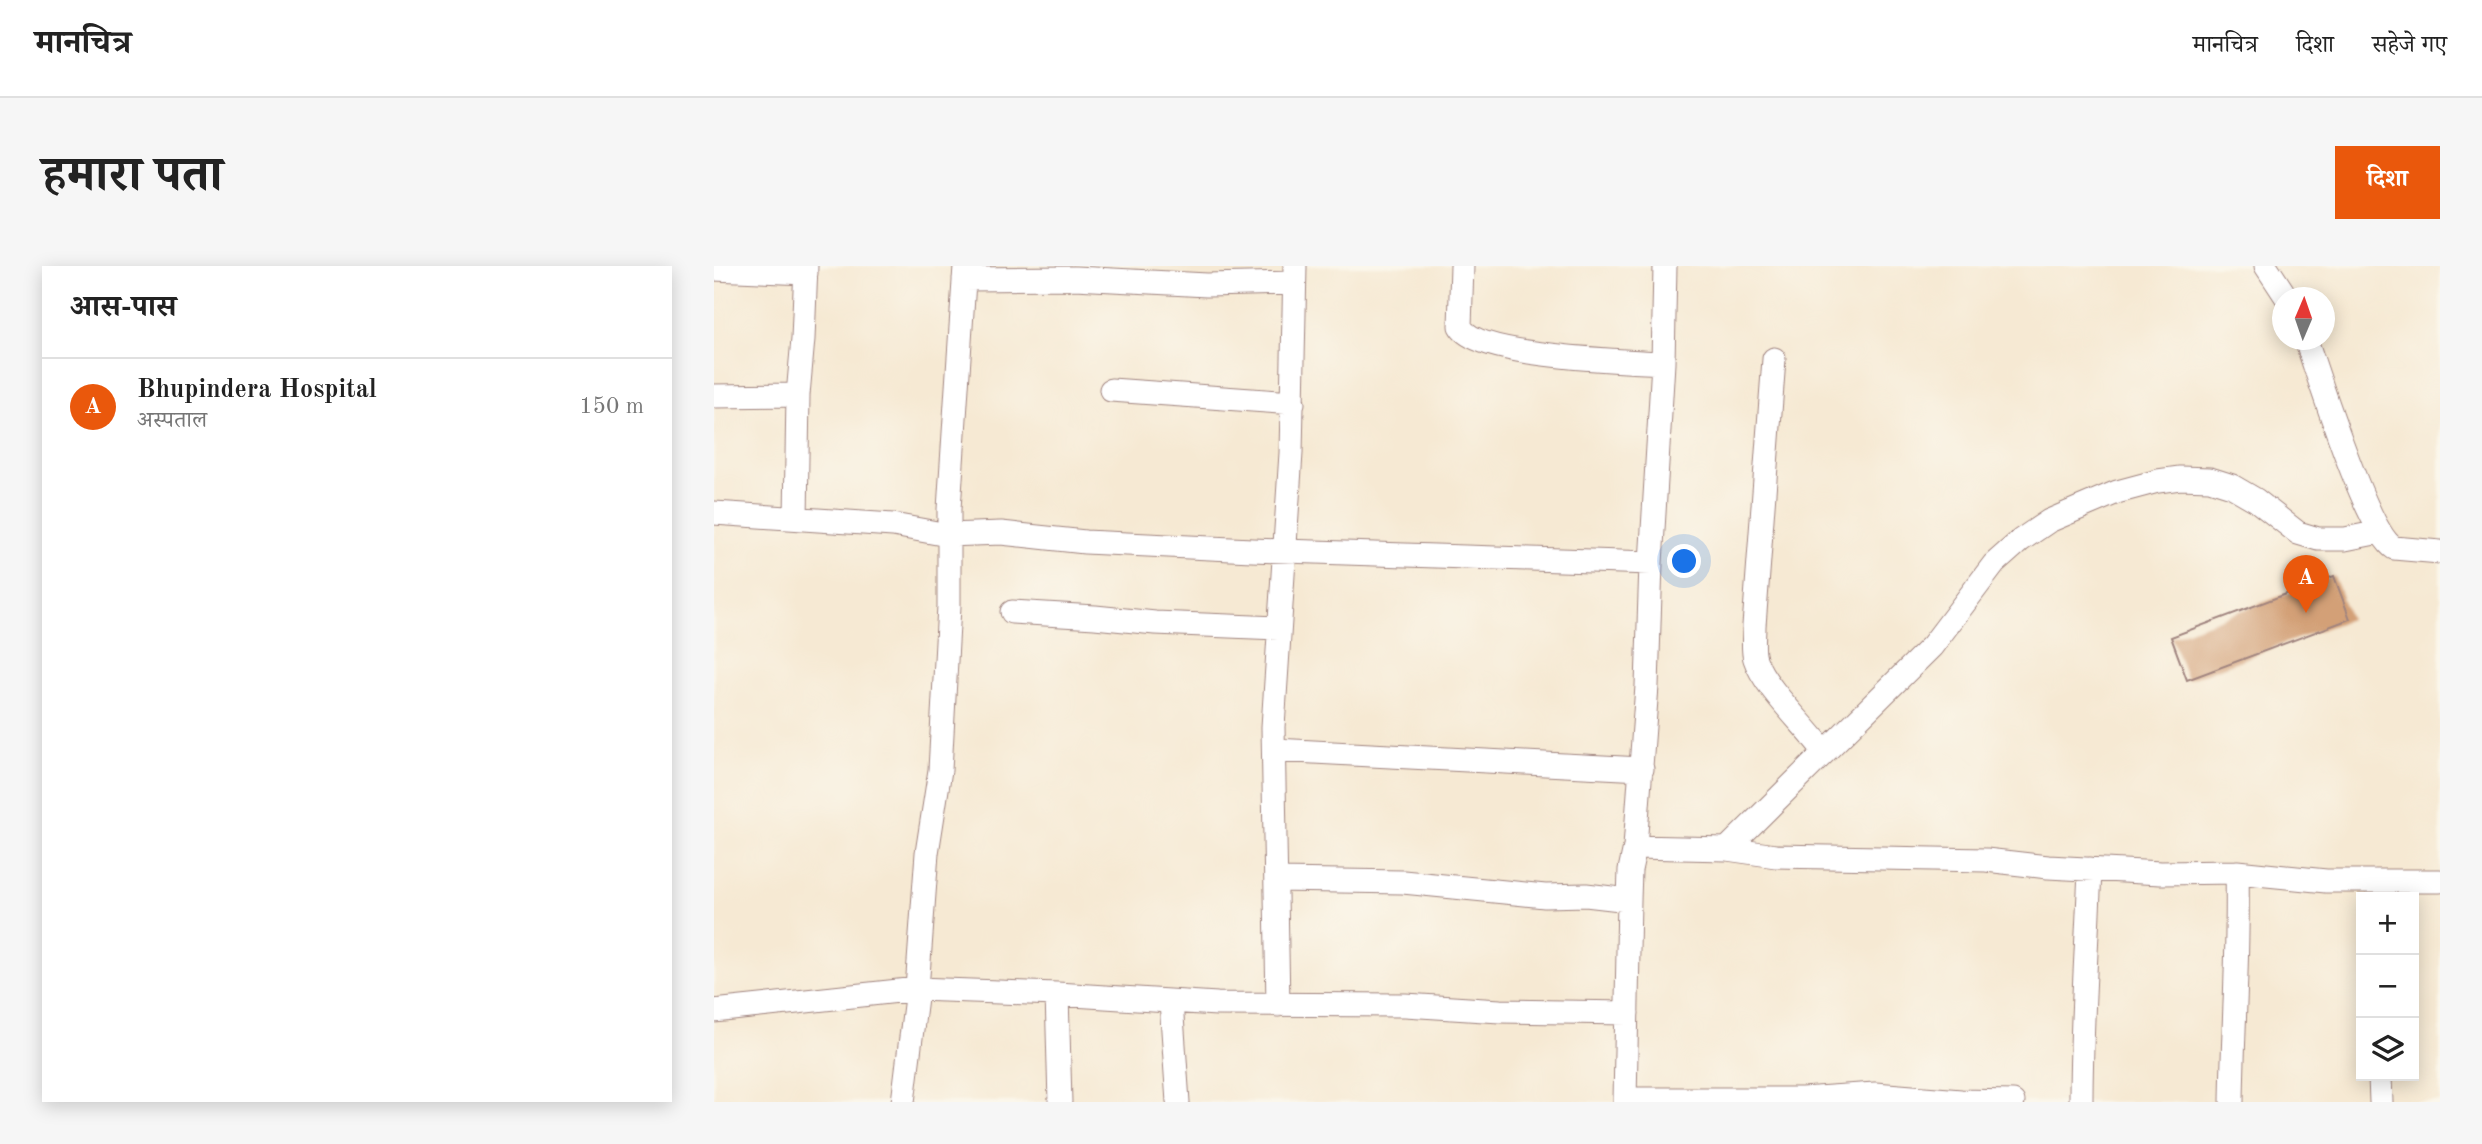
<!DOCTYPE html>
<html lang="hi">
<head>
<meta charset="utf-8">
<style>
	body { margin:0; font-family:"Old Standard TT","Noto Serif Devanagari",serif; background:#f6f6f6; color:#222 }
	.controls { position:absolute; right:21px; bottom:21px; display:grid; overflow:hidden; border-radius:0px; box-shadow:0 4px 18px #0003 }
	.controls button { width:63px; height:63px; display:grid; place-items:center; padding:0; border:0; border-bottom:2px solid #e0e0e0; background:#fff; color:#222; font:35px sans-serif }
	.compass { position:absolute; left:1558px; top:21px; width:63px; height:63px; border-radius:50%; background:#fff; box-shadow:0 4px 18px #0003; rotate:2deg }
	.you { position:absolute; left:971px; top:296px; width:24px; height:24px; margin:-18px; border:5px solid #fff; border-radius:50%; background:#1a73e8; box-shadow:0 0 0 10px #1a73e833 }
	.badge { display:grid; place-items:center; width:46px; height:46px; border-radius:50%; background:#ea580c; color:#fff; font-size:23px; font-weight:700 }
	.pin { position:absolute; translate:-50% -58px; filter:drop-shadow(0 2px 4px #0008) }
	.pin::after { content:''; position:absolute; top:37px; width:24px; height:21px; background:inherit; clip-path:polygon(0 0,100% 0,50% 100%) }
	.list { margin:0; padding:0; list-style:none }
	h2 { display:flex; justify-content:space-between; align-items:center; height:91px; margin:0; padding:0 28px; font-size:30px }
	h2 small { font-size:23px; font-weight:400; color:#767676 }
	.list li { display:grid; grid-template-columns:46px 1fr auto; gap:21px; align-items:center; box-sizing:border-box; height:98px; padding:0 28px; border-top:2px solid #e0e0e0 }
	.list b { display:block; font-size:26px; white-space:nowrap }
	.list p { margin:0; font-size:23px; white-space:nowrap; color:#767676 }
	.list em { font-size:23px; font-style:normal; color:#767676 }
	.icon { flex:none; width:38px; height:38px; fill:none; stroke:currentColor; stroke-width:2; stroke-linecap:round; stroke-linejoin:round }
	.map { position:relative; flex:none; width:1726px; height:836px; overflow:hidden; border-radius:0px }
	header { display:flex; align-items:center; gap:42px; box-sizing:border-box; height:98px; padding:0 35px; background:#fff; border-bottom:2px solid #e0e0e0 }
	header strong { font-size:33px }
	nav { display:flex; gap:38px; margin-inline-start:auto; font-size:24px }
	.intro { display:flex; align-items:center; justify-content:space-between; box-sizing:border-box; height:168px; padding:0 42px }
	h1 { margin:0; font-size:49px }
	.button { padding:18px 32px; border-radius:0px; background:#ea580c; color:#fff; font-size:24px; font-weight:700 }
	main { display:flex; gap:42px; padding:0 42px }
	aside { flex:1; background:#fff; border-radius:0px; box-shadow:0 4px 18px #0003 }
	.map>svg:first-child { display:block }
	.building { fill:#d3a077 }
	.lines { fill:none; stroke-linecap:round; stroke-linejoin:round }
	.minor-casing { stroke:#a0847f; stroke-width:25 }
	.minor { stroke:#fff; stroke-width:23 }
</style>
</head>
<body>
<header>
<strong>मानचित्र</strong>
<nav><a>मानचित्र</a><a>दिशा</a><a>सहेजे गए</a></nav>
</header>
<div class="intro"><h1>हमारा पता</h1><a class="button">दिशा</a></div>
<main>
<aside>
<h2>आस-पास<small></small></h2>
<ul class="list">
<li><span class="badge">A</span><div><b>Bhupindera Hospital</b><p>अस्पताल</p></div><em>150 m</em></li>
</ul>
</aside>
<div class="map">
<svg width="1726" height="836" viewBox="0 0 1726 836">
	<rect width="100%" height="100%" fill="#fbf7ec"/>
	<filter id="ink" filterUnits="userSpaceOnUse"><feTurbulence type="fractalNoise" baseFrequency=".0143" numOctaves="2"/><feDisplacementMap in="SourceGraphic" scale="14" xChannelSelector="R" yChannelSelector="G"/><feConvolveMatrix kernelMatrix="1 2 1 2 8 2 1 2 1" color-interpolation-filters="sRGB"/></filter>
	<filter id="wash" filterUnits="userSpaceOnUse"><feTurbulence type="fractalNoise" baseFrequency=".00686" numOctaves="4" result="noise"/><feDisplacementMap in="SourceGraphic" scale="28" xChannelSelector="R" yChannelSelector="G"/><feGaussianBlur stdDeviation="1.57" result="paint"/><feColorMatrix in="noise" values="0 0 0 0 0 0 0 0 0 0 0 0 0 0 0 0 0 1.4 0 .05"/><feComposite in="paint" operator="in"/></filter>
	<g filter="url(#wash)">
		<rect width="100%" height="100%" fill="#f6e9d3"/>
		<g id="blocks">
			<path class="building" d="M1620,310L1636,353L1473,414L1457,371Z"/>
		</g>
	</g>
	<g filter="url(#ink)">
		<use href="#blocks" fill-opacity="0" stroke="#a0847f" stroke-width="2"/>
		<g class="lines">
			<g class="minor-casing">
				<path id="minor" d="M748,0L746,60C762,91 913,95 949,97
					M951,0L949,97L937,297L933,420L921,581L1013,583L1062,590L1272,594L1334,601L1447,607L1523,606L1612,615H1726
					M1552,0L1573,32
					M0,3L92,7
					M250,13L361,12L493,19L580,17
					M1592,74C1605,111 1653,266 1680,282L1726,286
					M1060,93L1040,360C1040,371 1038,383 1041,393C1050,421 1092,460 1110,485
					M397,124L579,137
					M0,130L84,129
					M0,247L179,259L234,269L287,267L371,276L538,284L937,297
					M82,252L84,129L89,73L92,0
					M298,346L381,351L441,357L564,362
					M561,484L928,503
					M1013,583L1218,380L1280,298L1307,274L1335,255L1403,226L1444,215L1466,212L1496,213L1518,220L1542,234L1584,267L1604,273H1631L1666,266
					M563,614L689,616L831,630L872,629L915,634L916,604L921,581
					M343,728L346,836
					M457,736L464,836
					M564,739L559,461L577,187L581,0
					M0,745L203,723L343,728L503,738L691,739L786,745L913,747
					M1666,810L1667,836
					M911,833H1088L1161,828L1247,835L1299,836
					M189,836L203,723L213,587L226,504L235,340V243L251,0
					M911,836L915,634
					M1367,836C1367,758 1373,680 1376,603
					M1518,836C1519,759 1525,683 1523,606"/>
			</g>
			<use href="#minor" class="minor"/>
		</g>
	</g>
</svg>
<div class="controls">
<button>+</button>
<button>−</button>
<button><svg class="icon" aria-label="layers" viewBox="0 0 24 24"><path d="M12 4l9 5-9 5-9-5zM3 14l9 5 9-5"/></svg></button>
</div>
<svg class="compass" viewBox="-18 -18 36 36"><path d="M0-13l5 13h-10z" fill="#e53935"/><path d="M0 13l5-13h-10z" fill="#767676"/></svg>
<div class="you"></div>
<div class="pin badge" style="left:1592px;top:347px">A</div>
</div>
</main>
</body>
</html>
